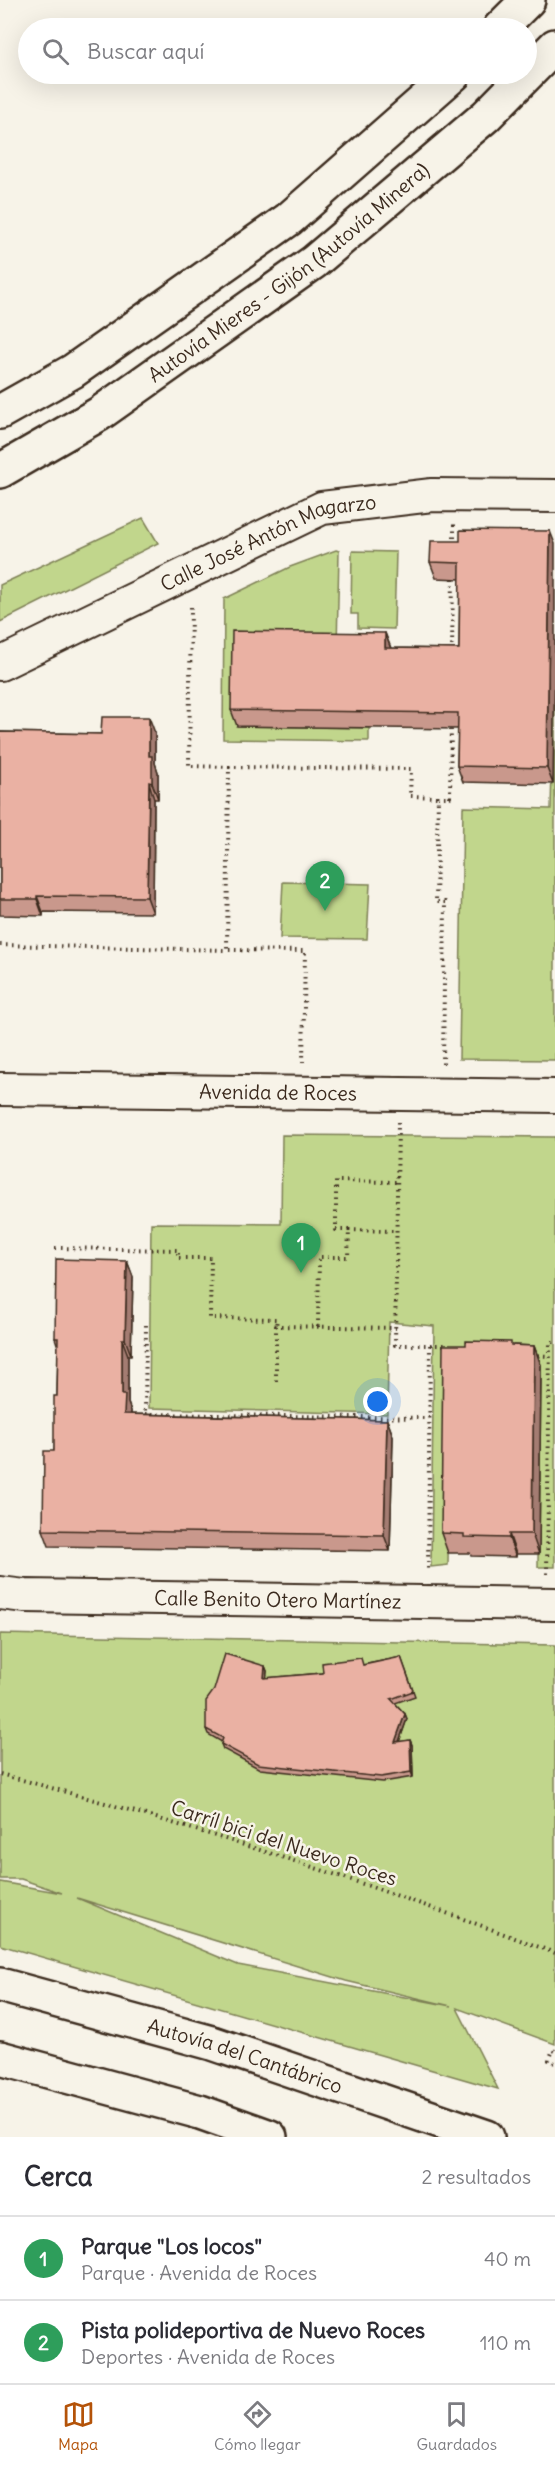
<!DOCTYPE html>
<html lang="es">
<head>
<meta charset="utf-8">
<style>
	body { margin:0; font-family:Delius,sans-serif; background:#f2f2f3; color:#2b2b33 }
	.you { position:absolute; left:378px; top:1402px; width:21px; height:21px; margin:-15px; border:4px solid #fff; border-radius:50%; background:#1a73e8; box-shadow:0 0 0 9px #1a73e833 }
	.badge { display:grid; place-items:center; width:39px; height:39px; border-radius:50%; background:#b45309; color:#fff; font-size:20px; font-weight:700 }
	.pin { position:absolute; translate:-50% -50px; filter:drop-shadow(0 2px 3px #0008) }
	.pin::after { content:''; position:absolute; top:32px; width:21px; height:18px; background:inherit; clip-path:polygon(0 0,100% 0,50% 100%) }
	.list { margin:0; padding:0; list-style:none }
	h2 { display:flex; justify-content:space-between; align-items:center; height:78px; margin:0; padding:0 24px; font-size:26px }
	h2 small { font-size:20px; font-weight:400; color:#7c7c81 }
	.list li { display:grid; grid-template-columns:39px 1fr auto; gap:18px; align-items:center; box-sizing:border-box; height:84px; padding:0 24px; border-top:2px solid #e1e1e2 }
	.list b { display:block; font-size:22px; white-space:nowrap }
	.list p { margin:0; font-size:20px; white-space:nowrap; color:#7c7c81 }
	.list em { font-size:20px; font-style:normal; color:#7c7c81 }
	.icon { flex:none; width:33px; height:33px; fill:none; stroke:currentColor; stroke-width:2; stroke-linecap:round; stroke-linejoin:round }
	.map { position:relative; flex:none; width:555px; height:2137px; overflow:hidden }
	.search { position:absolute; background:#fff; box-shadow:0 6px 24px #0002; left:18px; right:18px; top:18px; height:66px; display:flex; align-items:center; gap:15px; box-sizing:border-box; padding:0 21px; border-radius:33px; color:#7c7c81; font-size:22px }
	.sheet { height:246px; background:#fff }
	nav { display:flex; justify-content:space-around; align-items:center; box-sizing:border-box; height:84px; border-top:2px solid #e1e1e2; background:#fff; font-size:16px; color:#7c7c81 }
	nav a { display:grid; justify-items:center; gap:3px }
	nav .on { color:#b45309 }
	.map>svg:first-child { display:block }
	.green { fill:#c1d68c; stroke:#7e8055; stroke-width:1.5; fill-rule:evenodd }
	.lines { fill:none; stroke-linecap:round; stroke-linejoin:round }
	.minor-casing { stroke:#3b2a1e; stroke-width:36 }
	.highway-casing { stroke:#3b2a1e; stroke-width:38 }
	.path { stroke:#3b2a1e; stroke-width:4; stroke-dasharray:1.5 4.5; stroke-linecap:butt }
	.minor { stroke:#f7f3e8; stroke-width:32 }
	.highway { stroke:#f7f3e8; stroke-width:33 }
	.wall { fill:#c9988c; stroke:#3b2a1e; stroke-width:1.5 }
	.shaded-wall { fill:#a47c72; stroke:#3b2a1e; stroke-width:1.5 }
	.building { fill:#eab1a3; stroke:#3b2a1e; stroke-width:1.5 }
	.labels { text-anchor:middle; stroke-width:5; stroke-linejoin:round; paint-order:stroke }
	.street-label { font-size:20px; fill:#3b2a1e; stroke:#f7f3e8 }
</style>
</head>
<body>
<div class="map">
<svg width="555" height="2137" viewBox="0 0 555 2137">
	<rect width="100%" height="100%" fill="#f7f3e8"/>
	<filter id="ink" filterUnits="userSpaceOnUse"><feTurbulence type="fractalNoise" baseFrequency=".0167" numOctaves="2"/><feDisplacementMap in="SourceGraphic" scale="12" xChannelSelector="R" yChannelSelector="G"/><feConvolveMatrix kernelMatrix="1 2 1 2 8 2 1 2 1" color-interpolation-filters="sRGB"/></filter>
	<g filter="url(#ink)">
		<path class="green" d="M143,518L158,543L0,622V585Z
			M336,550L339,551L337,648L237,726L369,728V741L223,739L224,599L290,567Z
			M352,551L396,552L394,629L358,628V614H351Z
			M555,654V1060L459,1059L463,807L551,809Z
			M283,882L370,884L367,939L280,938Z
			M282,1135L555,1137V1567H538L540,1365H450L448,1565L431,1567L434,1326L389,1322L387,1414L149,1408L151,1223L281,1224Z
			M0,1634L555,1645V2044L457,2008L498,2089L0,1945V1882L62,1893L21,1879H0ZM77,1898L346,1981L451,2006L238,1965Z"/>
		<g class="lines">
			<g class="minor-casing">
				<g id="minor">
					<path id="s1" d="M0,664L322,508L432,495L555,496"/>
					<path id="s2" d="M0,1089L555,1096"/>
					<path id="s3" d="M0,1593L25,1596L555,1604"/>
				</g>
			</g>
			<g class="highway-casing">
				<g id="highway">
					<path d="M500,28L528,0"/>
					<path d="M0,412L73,371L289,219L454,74"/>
					<path id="s4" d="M0,471L99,414L314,262L486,116L555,46"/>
					<path id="s5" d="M0,1985L212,2043L487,2137"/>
					<path d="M0,2058L200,2112L270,2137"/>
				</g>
			</g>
			<path class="path" d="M454,544V524
				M191,607L189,766L229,767L227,950L305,951L303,1062
				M452,652L453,575
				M229,767L411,769L410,796L438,797
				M0,945L227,950
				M443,1064L445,902H436L438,797H450L451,725
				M398,1122L395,1345H430L428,1572
				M349,1230H336V1181L397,1182
				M55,1248L178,1250V1258H211L210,1318L277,1319L276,1326
				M146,1325L145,1414L429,1418
				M318,1327L319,1257H348L349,1230L396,1231
				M430,1345H447
				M532,1355L550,1356
				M276,1381V1326L396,1328
				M547,1574L550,1342H555
				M0,1774C188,1824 373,1884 555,1953
				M555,2051L553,2050L549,2060L555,2063"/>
			<use href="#minor" class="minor"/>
			<use href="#highway" class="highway"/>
		</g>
		<path class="wall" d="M550,531L553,784L463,782L457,766L458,729L237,726L231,710L385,633L391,648L459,649L460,579L436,578L430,562L460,541Z
			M0,732L101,734L155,733V763L158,772V799H154L153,913L43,912V916L0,915Z
			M127,1261L133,1277L131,1355H128V1403L131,1411V1414L387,1420L393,1436L390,1551L49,1546L43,1530L54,1451L57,1396L58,1347L55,1338Z
			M513,1345L534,1346L541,1365L539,1554H516V1557L471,1556L470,1553H448L441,1533Z
			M401,1657L415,1696L395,1703L405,1714L407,1719L399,1742L410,1740L412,1745L413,1777L383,1782L260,1769L223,1749L221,1744L222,1742L208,1734L206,1729L265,1666L267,1671L266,1678L323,1673Z"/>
		<path class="shaded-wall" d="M550,531L555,544V656L553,784L547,768Z
			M385,633L391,649L385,648Z
			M149,717L155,733V763L158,772V799L152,783L149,756Z
			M149,782L154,799L153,913L147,897Z
			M37,896L43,912V916L37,899Z
			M127,1261L133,1277L131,1355L125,1339Z
			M122,1339L128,1355V1403L131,1411L130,1430L124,1414L122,1395Z
			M534,1346L541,1365L539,1554L532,1534Z
			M387,1420L393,1436L390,1551L384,1535Z
			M509,1534L516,1554V1557L509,1538Z
			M265,1666L267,1671L266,1684L264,1678Z
			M405,1714L407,1719L397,1747L395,1742Z
			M410,1740L412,1745L413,1777L411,1772Z"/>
		<path class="building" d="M460,530L550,531L547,768L457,766L458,713L231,710L232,631L385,633V648L459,649L460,563L430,562L431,541H460Z
			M102,717H149V756H152V783L149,782L147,897L37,896V899H0V732L101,734Z
			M56,1259L127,1261L125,1339H122V1395H125L124,1414L387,1420L384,1535L43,1530L44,1451H54V1396H57L58,1338H55Z
			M466,1341L511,1342V1345L534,1346L532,1534H509V1538L464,1537V1534L441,1533L443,1345H466Z
			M225,1654L265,1666L264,1678L323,1673L322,1663L361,1658L363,1665L401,1657L413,1691L391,1699L405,1714L395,1742L410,1740L411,1772L381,1777L258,1764L221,1744L223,1738L206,1729V1701L214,1690Z"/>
	</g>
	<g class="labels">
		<g class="street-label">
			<text dy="7" stroke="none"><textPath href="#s4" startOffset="351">Autovía Mieres - Gijón (Autovía Minera)</textPath></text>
			<text dy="7" stroke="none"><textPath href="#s1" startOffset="296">Calle José Antón Magarzo</textPath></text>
			<text dy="7" stroke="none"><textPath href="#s2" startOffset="278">Avenida de Roces</textPath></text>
			<text dy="7" stroke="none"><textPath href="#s3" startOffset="278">Calle Benito Otero Martínez</textPath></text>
			<text transform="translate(284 1843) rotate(18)" y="7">Carríl bici del Nuevo Roces</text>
			<text dy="7" stroke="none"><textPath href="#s5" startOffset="255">Autovía del Cantábrico</textPath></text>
		</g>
	</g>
</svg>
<div class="you"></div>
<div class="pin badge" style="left:301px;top:1273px;background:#2e9e5b">1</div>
<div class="pin badge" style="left:325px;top:911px;background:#2e9e5b">2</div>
<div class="search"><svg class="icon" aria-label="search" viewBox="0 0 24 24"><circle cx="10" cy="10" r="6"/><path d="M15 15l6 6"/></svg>Buscar aquí</div>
</div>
<section class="sheet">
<h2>Cerca<small>2 resultados</small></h2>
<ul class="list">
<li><span class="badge" style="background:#2e9e5b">1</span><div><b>Parque &quot;Los locos&quot;</b><p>Parque · Avenida de Roces</p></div><em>40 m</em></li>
<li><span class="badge" style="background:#2e9e5b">2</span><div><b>Pista polideportiva de Nuevo Roces</b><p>Deportes · Avenida de Roces</p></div><em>110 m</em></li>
</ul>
</section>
<nav>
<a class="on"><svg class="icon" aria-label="map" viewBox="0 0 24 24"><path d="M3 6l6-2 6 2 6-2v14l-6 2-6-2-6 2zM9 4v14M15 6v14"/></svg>Mapa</a>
<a><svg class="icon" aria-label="directions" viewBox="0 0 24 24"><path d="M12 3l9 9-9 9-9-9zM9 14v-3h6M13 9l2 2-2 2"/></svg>Cómo llegar</a>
<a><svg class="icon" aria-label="saved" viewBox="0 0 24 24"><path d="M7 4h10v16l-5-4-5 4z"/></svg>Guardados</a>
</nav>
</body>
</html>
